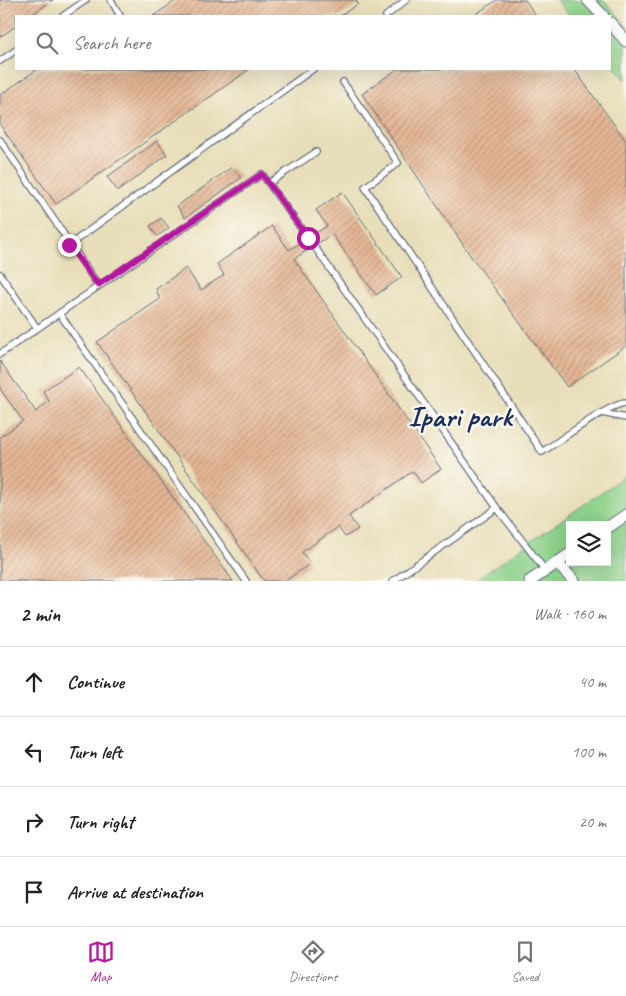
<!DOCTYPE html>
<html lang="en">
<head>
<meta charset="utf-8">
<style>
	body { margin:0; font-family:Caveat,sans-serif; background:#f6f6f6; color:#222 }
	.controls { position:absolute; right:15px; bottom:15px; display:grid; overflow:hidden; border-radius:0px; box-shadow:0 5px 20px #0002 }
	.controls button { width:45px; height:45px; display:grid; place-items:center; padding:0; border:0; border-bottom:1px solid #e0e0e0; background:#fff; color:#222; font:25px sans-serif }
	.stop { position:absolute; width:15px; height:15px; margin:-11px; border:4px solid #b5179e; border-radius:50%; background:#fff }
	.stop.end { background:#b5179e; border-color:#fff; box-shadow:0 1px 5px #0008 }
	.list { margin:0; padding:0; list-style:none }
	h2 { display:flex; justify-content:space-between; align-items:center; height:65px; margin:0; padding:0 20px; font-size:21px }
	h2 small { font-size:16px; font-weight:400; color:#767676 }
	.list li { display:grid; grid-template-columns:32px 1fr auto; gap:15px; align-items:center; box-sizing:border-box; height:70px; padding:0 20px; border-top:1px solid #e0e0e0 }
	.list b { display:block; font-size:19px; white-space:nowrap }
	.list em { font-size:16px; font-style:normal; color:#767676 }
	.icon { flex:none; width:28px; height:28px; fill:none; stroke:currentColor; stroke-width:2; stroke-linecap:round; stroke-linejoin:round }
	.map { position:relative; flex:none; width:626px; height:581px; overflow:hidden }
	.search { position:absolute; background:#fff; box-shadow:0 5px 20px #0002; left:15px; right:15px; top:15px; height:55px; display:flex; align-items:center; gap:12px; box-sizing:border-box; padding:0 18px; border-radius:0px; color:#767676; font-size:19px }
	.sheet { height:345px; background:#fff }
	nav { display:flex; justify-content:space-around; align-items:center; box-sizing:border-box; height:70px; border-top:1px solid #e0e0e0; background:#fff; font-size:14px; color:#767676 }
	nav a { display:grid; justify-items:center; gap:2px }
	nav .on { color:#b5179e }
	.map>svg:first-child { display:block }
	.grass { fill:#8cd18b; stroke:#548074; fill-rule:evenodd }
	.building { fill:url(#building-hatch) }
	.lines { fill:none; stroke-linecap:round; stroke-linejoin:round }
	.lane-casing { stroke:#636c7e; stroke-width:8 }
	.street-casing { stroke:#636c7e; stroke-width:13 }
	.lane { stroke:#fff; stroke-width:5.5 }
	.street { stroke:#fff; stroke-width:11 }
	.route { stroke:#b5179e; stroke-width:6 }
	.labels { text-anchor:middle; stroke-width:5; stroke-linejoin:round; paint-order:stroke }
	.district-label { font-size:29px; font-weight:bold; fill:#1b2f5e; stroke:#fbf7ec }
</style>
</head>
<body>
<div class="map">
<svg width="626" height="581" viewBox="0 0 626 581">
	<defs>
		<pattern id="building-hatch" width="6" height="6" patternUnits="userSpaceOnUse" patternTransform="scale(1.25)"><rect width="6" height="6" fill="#e5b795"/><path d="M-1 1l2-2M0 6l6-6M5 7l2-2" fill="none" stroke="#b9957d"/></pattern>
	</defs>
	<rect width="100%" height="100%" fill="#fbf7ec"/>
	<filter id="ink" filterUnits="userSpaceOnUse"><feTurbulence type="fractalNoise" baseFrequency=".02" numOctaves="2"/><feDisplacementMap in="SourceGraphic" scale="10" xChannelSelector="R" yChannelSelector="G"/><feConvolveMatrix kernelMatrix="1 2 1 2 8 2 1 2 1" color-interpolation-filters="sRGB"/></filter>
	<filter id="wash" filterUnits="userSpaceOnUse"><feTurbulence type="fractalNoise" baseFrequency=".0096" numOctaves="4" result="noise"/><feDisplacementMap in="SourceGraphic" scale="20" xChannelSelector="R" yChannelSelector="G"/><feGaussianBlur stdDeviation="1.12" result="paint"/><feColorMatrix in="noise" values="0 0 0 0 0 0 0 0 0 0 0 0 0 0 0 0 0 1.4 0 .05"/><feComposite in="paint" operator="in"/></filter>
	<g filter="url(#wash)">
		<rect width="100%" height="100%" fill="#e8deb9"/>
		<path class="grass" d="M556,0H604L626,25V80L610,61V16H570Z
			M626,474V581H474L612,485ZM570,525H607V562H570Z"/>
		<g id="blocks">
			<path class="building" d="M0,0H53L30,16H16V26L0,37Z
				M177,0H356L358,4L340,16H153Z
				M497,0H525L536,16H473Z
				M38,69H250L56,204L0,125V95Z
				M397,69H574L626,141V346L567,387L470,255L362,94Z
				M157,141L167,155L118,191L107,177Z
				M232,167L241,178L185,218L177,206Z
				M342,192L402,277L376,295L332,234L294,259L441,469L421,483L413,471L349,516L358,529L345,537L338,527L302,552L310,564L285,581H264L97,342L160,299L156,289L186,268L201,290L224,275L217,264L272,226L289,250L327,226L316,210Z
				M161,218L169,228L157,236L150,226Z
				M0,361L36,412L49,401L43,391L79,367L233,581H0V437L23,421L0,389Z"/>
		</g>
	</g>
	<g filter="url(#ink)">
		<use href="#blocks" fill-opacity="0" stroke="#636c7e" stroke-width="1"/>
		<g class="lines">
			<g class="lane-casing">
				<path id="lane" d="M111,0L120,16
					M63,16L86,0
					M386,16L406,0
					M0,61L16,50
					M343,82L398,163L365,187L542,452C558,442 610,403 626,403
					M0,140L98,285
					M269,183L316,152
					M69,245L313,69
					M314,246L497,508L545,570
					M0,274L37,328
					M59,313L246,581
					M0,354L262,174L308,238
					M602,413L626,418
					M393,581L497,508"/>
			</g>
			<g class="street-casing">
				<path id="street" d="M588,0L603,16
					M610,23L626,41
					M607,528L626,515
					M557,563L574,581
					M530,581L570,554"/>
			</g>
			<use href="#lane" class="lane"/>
			<use href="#street" class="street"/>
		</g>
	</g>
	<g class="lines" filter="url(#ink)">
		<path class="route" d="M69,245L98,285L262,174L308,238"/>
	</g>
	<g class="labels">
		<g class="district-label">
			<text x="460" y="426">Ipari park</text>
		</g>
	</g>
</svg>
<div class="controls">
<button><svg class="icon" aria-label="layers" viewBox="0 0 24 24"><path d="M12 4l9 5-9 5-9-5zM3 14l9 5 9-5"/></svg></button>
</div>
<div class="stop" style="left:308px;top:238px"></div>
<div class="stop end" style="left:69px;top:245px"></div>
<div class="search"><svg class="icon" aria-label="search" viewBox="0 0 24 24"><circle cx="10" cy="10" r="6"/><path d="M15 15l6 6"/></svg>Search here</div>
</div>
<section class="sheet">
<h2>2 min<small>Walk · 160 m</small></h2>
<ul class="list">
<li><svg class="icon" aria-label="ahead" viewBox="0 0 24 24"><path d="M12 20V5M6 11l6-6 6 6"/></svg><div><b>Continue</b></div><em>40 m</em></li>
<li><svg class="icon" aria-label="left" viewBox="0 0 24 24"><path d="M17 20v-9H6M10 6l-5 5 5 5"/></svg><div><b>Turn left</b></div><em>100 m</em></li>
<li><svg class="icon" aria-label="right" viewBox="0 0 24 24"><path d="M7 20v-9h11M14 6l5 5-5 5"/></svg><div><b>Turn right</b></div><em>20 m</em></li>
<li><svg class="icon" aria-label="arrive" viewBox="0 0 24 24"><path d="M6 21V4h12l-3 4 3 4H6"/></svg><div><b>Arrive at destination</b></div></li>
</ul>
</section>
<nav>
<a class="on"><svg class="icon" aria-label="map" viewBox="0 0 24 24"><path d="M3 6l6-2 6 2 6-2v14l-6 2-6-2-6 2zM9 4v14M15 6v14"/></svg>Map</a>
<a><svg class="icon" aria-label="directions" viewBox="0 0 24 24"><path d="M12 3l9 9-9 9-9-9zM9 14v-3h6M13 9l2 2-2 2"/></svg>Directions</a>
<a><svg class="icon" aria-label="saved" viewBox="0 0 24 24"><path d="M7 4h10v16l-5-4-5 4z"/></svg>Saved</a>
</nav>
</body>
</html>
